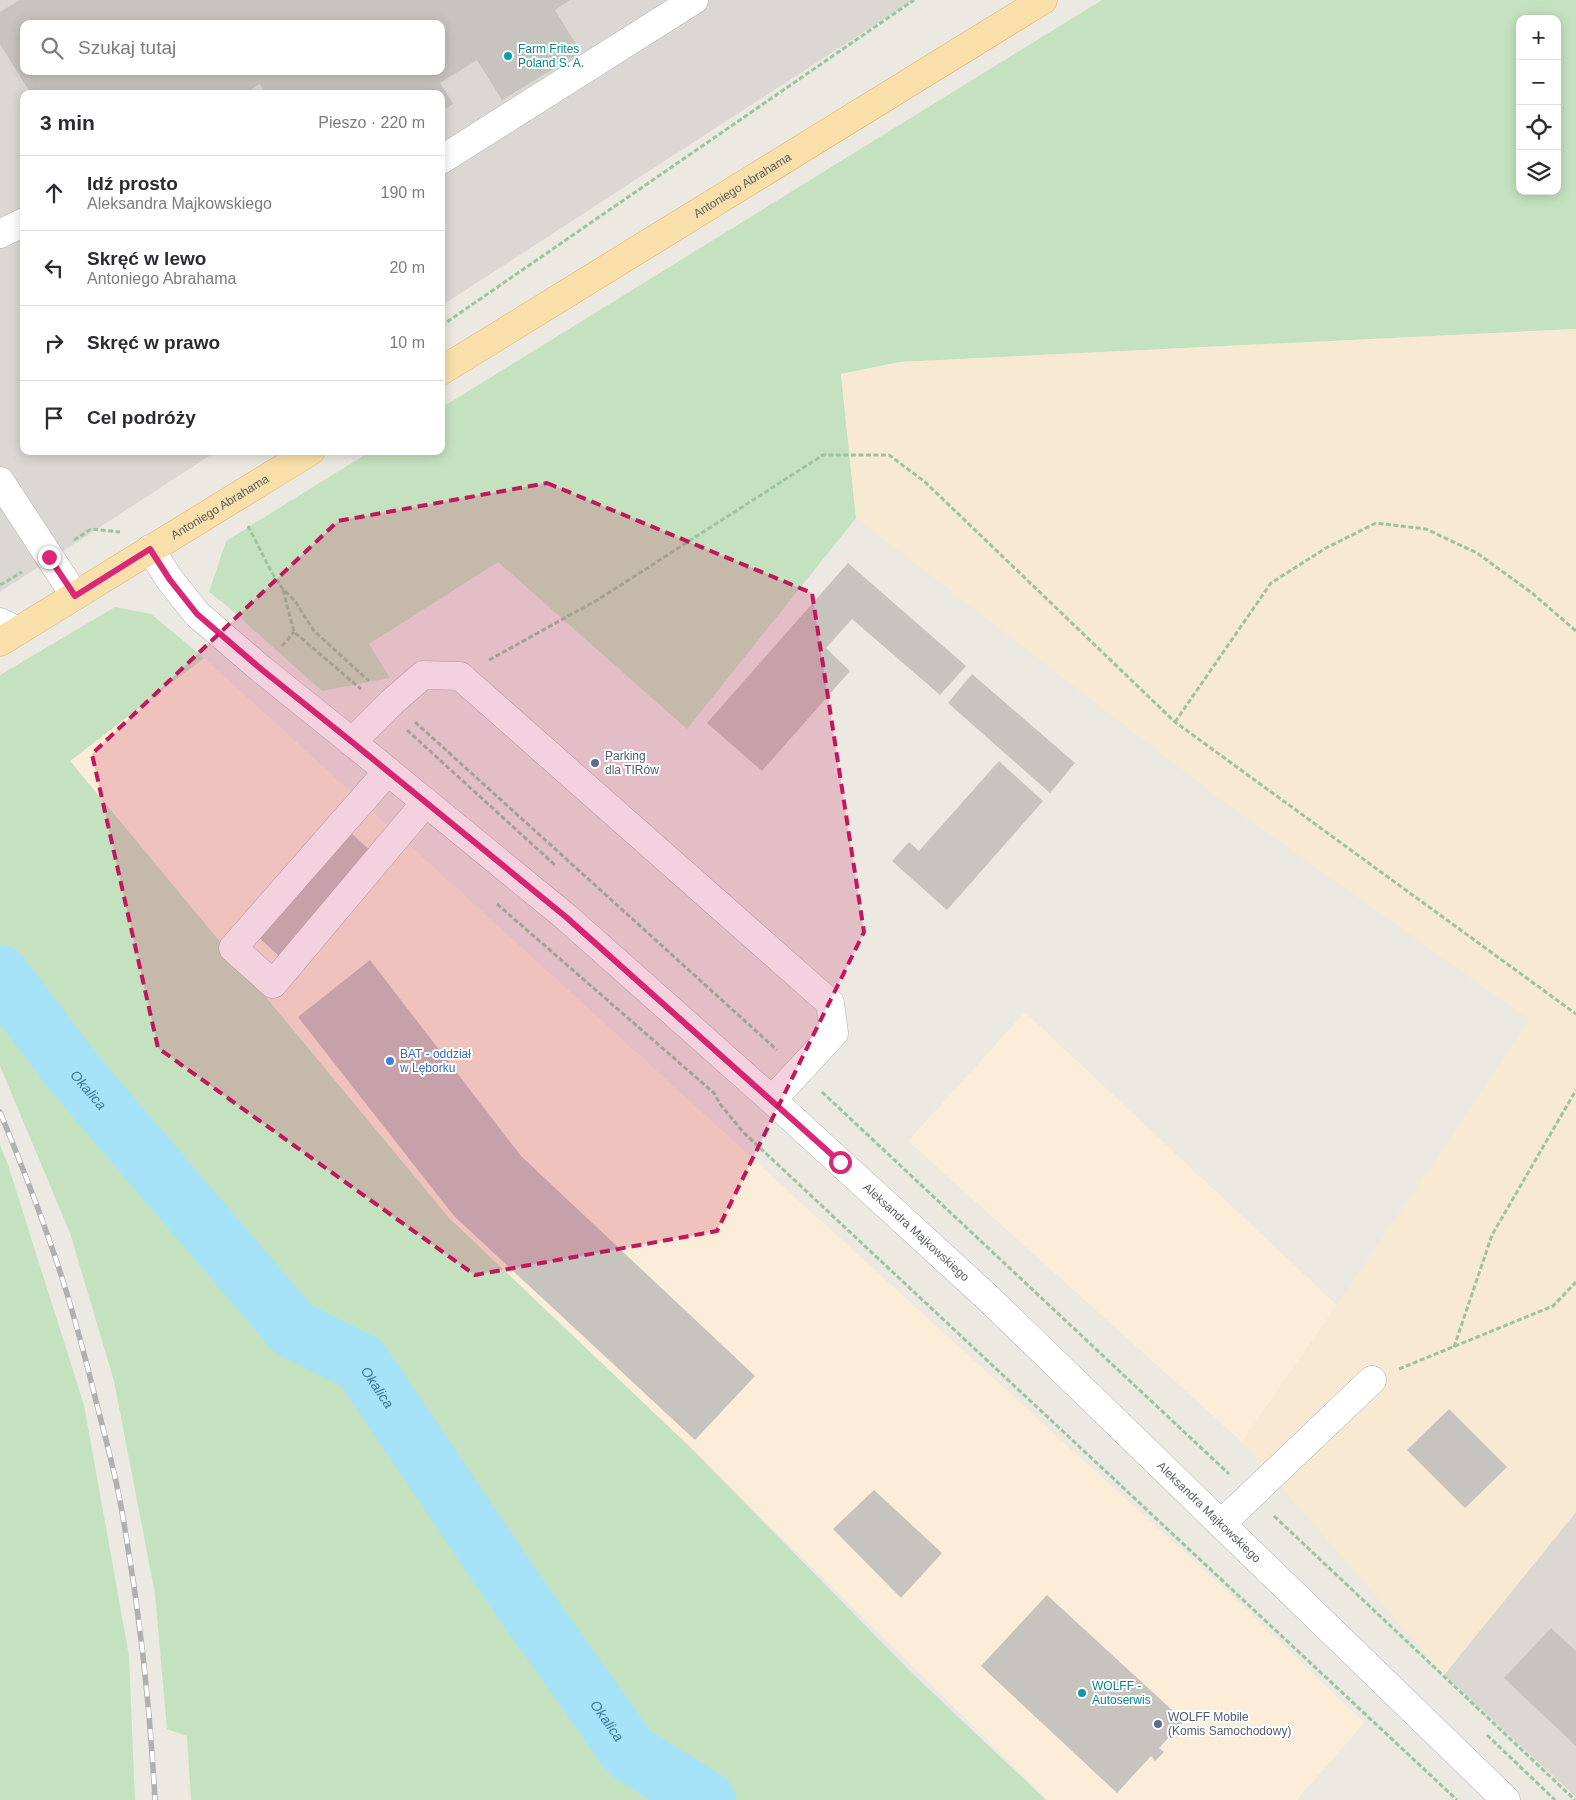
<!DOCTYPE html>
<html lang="pl">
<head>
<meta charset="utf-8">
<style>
	body { margin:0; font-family:Arial,sans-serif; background:#f7f7f7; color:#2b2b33 }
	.controls { position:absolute; right:15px; top:15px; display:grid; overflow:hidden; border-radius:10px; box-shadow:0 2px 12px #0003 }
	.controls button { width:45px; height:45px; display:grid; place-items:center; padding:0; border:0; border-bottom:1px solid #e1e1e2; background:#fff; color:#2b2b33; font:25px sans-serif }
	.stop { position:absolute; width:15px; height:15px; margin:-11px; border:4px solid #db2777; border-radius:50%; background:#fff }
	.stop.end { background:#db2777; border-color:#fff; box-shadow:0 1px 5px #0008 }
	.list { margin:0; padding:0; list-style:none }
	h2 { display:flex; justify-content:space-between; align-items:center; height:65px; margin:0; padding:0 20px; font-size:21px }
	h2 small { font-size:16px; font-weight:400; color:#7c7c81 }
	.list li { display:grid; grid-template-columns:32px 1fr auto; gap:15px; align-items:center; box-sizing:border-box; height:75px; padding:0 20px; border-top:1px solid #e1e1e2 }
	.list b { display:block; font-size:19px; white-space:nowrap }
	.list p { margin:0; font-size:16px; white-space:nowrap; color:#7c7c81 }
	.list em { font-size:16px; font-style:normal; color:#7c7c81 }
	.icon { flex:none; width:28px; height:28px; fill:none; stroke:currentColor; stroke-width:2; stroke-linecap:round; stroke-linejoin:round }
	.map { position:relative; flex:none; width:1576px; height:1800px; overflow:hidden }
	.search { position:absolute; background:#fff; box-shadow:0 2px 12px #0003; left:20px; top:20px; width:425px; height:55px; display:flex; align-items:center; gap:12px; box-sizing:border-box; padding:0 18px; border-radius:10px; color:#7c7c81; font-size:19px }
	.panel { position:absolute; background:#fff; box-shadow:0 2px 12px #0003; left:20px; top:90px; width:425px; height:365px; border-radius:10px }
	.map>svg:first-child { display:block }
	.commercial { fill:#fbedd8 }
	.industrial { fill:#dbd8d4; fill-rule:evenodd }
	.green { fill:#c5e2c0; fill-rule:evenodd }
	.sand { fill:#f7e9d2 }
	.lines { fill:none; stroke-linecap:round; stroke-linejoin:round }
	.river { stroke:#a6e2f8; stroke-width:59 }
	.building { fill:#c7c3bf; fill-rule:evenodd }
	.minor-casing { stroke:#b0b4b7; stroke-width:29 }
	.major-casing { stroke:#e7ac61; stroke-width:29 }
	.path { stroke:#9bc5a0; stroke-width:3; stroke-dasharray:5 2.5; stroke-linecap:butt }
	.minor { stroke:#fff; stroke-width:28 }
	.major { stroke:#f9e0aa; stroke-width:28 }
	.rail-casing { stroke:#afb0b0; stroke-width:5.5 }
	.rail { stroke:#fff; stroke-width:4; stroke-dasharray:11; stroke-linecap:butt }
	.route { stroke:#db2777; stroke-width:6 }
	.marked { fill:#c2185b; fill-opacity:0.2; stroke:#c2185b; stroke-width:4; stroke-dasharray:10 6; stroke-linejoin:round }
	.culture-dot { fill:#0f9aa8; stroke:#fff; stroke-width:2 }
	.service-dot { fill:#5c6f8a; stroke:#fff; stroke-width:2 }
	.shop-dot { fill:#3f7fe0; stroke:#fff; stroke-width:2 }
	.labels { text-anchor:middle; stroke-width:4; stroke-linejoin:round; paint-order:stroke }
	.culture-label { font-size:12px; fill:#0d838f; stroke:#fff; text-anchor:start }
	.street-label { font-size:12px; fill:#5a5f62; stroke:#fff }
	.service-label { font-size:12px; fill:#4e5e75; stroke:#fff; text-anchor:start }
	.shop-label { font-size:12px; fill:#366cbe; stroke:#fff; text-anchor:start }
	.water-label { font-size:14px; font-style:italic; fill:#3f7898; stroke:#fff }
</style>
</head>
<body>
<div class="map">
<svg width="1576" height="1800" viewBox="0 0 1576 1800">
	<rect width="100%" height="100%" fill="#ece8e2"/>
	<path class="commercial" d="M204,658L1240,1603L1364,1723L1297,1800H1048L690,1447L449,1218L70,761Z
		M1025,1012L1337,1305L1242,1442L908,1141Z"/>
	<path class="industrial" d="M0,0H913L441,306V94H24V451H217L0,592ZM24,24H441V71H24Z
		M1576,1512V1797L1444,1675Z"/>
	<path class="green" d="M1102,0H1576V329L900,362L841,374L856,518L687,729L498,562L369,644L390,678L322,691L227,606L209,592L226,541L371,451H441V408ZM1520,19H1557V191H1520Z
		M115,607L151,614L204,658L70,761L449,1218L690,1447L913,1674L1046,1800H191L187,1736L167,1729L155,1594L114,1381L70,1233L0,1066V675Z
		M0,1145L8,1165L84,1405L129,1656L135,1800H0Z"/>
	<path class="sand" d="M1576,329V1512L1444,1675L1242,1442L1337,1305L1529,1020L1218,798L856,518L841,374L900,362Z"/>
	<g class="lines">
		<path class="river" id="s1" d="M0,975L74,1073L293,1329L361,1363L520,1598L630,1753L706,1800"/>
	</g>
	<path class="building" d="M20,0H570L555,10L581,52L502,100L477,60L440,83L453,104L441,111V94H266L260,84L244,94H31L0,44V12ZM24,24H441V71H24Z
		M848,563L966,666L940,695L852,619L826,648L850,671L762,771L707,723Z
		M972,674L1075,763L1050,793L948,703Z
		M999,761L1043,801L947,910L892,861L909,842L919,851Z
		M350,832L372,852L279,956L257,936Z
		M370,960L521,1156L755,1376L695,1440L454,1216L298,1017Z
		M1449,1409L1507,1467L1465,1508L1407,1450Z
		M874,1490L942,1553L901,1598L833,1529Z
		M1047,1595L1184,1721L1159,1748L1164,1752L1155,1761L1151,1756L1117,1793L981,1666Z
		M1551,1628L1576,1651V1746L1504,1678Z"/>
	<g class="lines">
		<g class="minor-casing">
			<g id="minor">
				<path d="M441,160L694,0"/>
				<path d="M0,234L24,222"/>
				<path d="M0,481L75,596"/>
				<path id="s2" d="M150,549L170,580L197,614L261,669L352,742L566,917L772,1100L987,1297L1506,1800"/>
				<path d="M0,622L18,631"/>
				<path d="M352,742L392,702L423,675L460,676L830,1003L834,1033L772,1100"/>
				<path d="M388,771L233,948L273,984L426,802"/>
				<path d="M1221,1524L1372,1380"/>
			</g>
		</g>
		<g class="major-casing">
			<g id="major">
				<path id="s3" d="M441,371L1043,0"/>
				<path id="s4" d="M0,642L311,451"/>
			</g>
		</g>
		<path class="path" d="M441,326L914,0
			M248,526L272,573L283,589L295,601L314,631L369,681
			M74,540L91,529L120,532
			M0,585L22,572
			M283,590L294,632L361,689
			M282,646L294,632
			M489,660L599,599L823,455H889L925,482L1175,722L1576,1014
			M415,722L777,1050
			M1175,722L1271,583L1326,548L1376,523L1426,529L1477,553L1532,593L1576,631
			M407,730L556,866
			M497,904L714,1093L720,1104L743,1132L1457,1800
			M822,1092L1229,1474
			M1454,1347L1492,1235L1576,1090
			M1399,1369L1553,1306L1576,1282
			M1274,1516L1575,1800
			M1487,1735L1555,1800"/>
		<use href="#minor" class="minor"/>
		<use href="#major" class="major"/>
		<g class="rail-casing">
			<path id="rail" d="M0,1112C23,1168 45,1224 63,1281C76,1322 87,1364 97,1405C106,1440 116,1476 122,1512C139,1607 150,1704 155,1800"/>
		</g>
		<use href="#rail" class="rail"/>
	</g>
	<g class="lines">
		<path class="route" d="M49,557L75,596L150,549L170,580L197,614L261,669L352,742L566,917L840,1162"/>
	</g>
	<path class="marked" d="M547,483L812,593L864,932L717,1231L475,1275L158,1048L92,754L338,521Z"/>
	<g class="culture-dot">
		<circle cx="508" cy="56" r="5"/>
		<circle cx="1082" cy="1693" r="5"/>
	</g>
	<g class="service-dot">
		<circle cx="595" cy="763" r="5"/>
		<circle cx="1158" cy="1724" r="5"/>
	</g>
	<circle class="shop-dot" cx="390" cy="1061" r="5"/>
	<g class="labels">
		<g class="culture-label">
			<text x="518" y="53">Farm Frites<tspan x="518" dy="14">Poland S. A.</tspan></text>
			<text x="1092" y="1690">WOLFF -<tspan x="1092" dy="14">Autoserwis</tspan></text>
		</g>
		<g class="street-label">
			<text dy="4" stroke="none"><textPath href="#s3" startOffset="354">Antoniego Abrahama</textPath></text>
			<text dy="4" stroke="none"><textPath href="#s4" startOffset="258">Antoniego Abrahama</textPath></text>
			<text dy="4" stroke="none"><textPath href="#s2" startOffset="1029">Aleksandra Majkowskiego</textPath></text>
			<text dy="4" stroke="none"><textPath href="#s2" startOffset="1434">Aleksandra Majkowskiego</textPath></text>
		</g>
		<g class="service-label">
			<text x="605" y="760">Parking<tspan x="605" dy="14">dla TIRów</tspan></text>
			<text x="1168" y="1721">WOLFF Mobile<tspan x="1168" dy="14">(Komis Samochodowy)</tspan></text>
		</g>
		<g class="shop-label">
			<text x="400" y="1058">BAT - oddział<tspan x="400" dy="14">w Lęborku</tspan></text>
		</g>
		<g class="water-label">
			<text dy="5" stroke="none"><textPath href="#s1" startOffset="145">Okalica</textPath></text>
			<text dy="5" stroke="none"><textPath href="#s1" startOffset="565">Okalica</textPath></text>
			<text dy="5" stroke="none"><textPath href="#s1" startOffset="970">Okalica</textPath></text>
		</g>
	</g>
</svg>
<div class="controls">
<button>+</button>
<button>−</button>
<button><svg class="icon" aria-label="locate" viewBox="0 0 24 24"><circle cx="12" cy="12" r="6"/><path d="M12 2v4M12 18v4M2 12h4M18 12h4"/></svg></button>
<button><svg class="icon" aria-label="layers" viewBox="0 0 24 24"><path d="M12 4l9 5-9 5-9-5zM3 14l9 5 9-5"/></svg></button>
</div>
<div class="stop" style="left:840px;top:1162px"></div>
<div class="stop end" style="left:49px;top:557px"></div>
<div class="search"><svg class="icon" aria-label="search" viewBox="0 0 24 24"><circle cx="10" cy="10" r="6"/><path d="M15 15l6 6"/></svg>Szukaj tutaj</div>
<section class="panel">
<h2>3 min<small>Pieszo · 220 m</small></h2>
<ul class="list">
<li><svg class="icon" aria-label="ahead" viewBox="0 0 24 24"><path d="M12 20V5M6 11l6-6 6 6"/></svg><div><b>Idź prosto</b><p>Aleksandra Majkowskiego</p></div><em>190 m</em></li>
<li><svg class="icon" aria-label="left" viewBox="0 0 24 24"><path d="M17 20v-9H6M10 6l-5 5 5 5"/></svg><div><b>Skręć w lewo</b><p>Antoniego Abrahama</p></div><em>20 m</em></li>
<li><svg class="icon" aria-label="right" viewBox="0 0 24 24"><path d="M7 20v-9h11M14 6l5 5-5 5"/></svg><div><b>Skręć w prawo</b></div><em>10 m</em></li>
<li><svg class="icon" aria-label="arrive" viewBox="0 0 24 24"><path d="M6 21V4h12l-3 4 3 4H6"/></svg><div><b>Cel podróży</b></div></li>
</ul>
</section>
</div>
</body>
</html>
